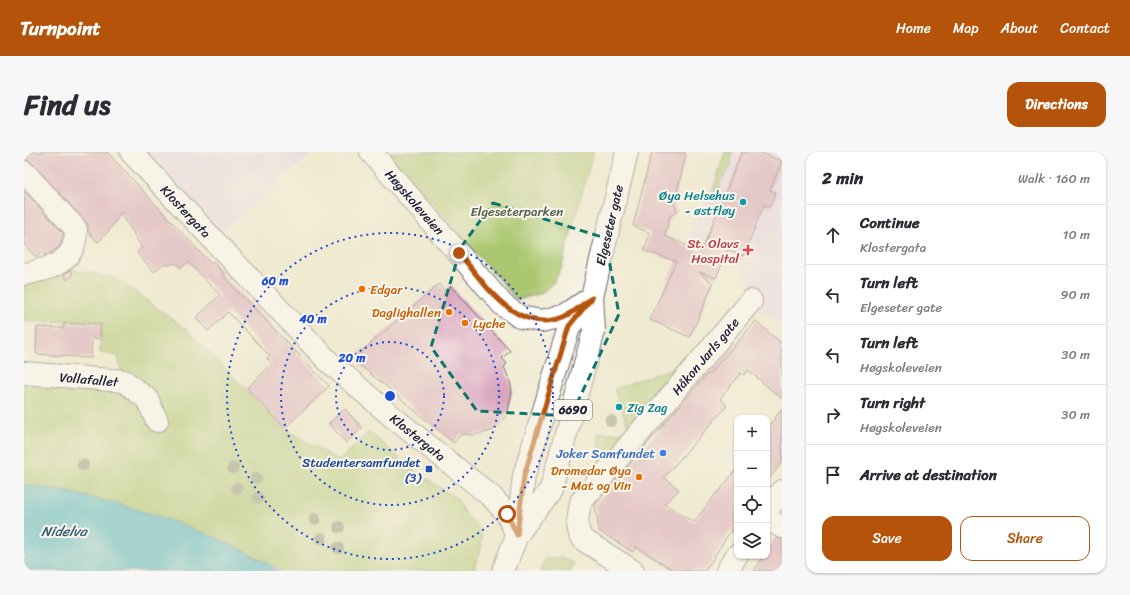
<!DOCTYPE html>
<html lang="en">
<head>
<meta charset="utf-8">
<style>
	body { margin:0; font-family:Sriracha,sans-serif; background:#f7f7f7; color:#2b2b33 }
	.controls { position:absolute; right:12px; bottom:12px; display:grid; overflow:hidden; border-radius:8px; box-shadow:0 1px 3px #0004 }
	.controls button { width:36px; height:36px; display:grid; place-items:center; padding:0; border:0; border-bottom:1px solid #e1e1e2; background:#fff; color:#2b2b33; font:20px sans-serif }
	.stop { position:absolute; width:12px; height:12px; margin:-9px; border:3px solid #b45309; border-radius:50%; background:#fff }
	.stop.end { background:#b45309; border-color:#fff; box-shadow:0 1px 4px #0008 }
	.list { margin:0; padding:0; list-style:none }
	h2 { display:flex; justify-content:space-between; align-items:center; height:52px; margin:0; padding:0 16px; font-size:17px }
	h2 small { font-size:13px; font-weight:400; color:#7c7c81 }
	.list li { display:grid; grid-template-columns:26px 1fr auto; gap:12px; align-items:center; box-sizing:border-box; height:60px; padding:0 16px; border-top:1px solid #e1e1e2 }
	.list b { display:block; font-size:15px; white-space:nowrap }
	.list p { margin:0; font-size:13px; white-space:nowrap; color:#7c7c81 }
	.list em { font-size:13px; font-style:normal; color:#7c7c81 }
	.actions { display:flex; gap:8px; padding:12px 16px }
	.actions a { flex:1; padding:9px 0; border:1px solid #b45309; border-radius:12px; text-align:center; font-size:14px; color:#b45309 }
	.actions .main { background:#b45309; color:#fff }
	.icon { flex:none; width:22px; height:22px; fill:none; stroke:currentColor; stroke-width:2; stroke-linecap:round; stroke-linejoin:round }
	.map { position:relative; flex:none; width:758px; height:419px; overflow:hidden; border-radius:12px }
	header { display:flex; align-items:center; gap:24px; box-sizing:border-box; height:56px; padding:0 20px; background:#b45309; color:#fff }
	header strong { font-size:19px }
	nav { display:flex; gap:22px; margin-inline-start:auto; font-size:14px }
	.intro { display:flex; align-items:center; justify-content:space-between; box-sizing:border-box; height:96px; padding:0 24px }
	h1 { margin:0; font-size:28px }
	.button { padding:10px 18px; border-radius:12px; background:#b45309; color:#fff; font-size:14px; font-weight:700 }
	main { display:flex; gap:24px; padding:0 24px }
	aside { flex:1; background:#fff; border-radius:12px; box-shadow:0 1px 3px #0004 }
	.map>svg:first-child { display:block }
	.built { fill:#e7d2ef }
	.green { fill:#aac76f; stroke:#667455 }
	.water { fill:#4eb8cb; stroke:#386d83 }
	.building { fill:#d8a1bc }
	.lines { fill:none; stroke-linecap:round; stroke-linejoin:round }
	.minor-casing { stroke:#6a6870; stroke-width:24 }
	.major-casing { stroke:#6a6870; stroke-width:24 }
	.minor { stroke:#fff; stroke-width:22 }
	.major { stroke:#fff; stroke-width:22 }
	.tree { fill:#999c88 }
	.route { stroke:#b45309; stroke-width:5 }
	.marked { fill:none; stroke:#0f766e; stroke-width:3; stroke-dasharray:8 5; stroke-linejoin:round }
	.ring { fill:none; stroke:#1d4ed8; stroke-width:2; stroke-dasharray:2 4 }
	.culture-dot { fill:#0f9aa8; stroke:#fbf7ec; stroke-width:1.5 }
	.health-dot { fill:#e0444e; stroke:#fbf7ec; stroke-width:1.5 }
	.food-dot { fill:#e8710a; stroke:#fbf7ec; stroke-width:1.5 }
	.shop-dot { fill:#3f7fe0; stroke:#fbf7ec; stroke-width:1.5 }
	.transit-dot { fill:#1a4fb4; stroke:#fbf7ec; stroke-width:1.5 }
	.labels { text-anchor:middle; stroke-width:4; stroke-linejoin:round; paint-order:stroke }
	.shield { fill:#fbf7ec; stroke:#636270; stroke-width:1 }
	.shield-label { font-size:12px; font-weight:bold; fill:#22223b }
	.culture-label { font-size:13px; fill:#0d838f; stroke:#fbf7ec; text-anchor:end }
	.street-label { font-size:13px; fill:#22223b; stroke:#fbf7ec }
	.park-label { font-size:13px; fill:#525c4d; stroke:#fbf7ec }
	.health-label { font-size:13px; fill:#be3a42; stroke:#fbf7ec; text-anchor:end }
	.food-label { font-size:13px; fill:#c56008; stroke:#fbf7ec; text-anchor:start }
	.shop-label { font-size:13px; fill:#366cbe; stroke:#fbf7ec; text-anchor:end }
	.transit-label { font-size:13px; fill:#164399; stroke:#fbf7ec; text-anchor:end }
	.water-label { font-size:14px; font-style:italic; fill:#345e75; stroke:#fbf7ec }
	.centre { fill:#1d4ed8; stroke:#fbf7ec; stroke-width:2 }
	.ring-label { font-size:12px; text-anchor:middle; font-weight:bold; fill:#1d4ed8; stroke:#fbf7ec; stroke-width:4; stroke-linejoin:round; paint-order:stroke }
</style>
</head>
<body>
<header>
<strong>Turnpoint</strong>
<nav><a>Home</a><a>Map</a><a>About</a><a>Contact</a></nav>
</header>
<div class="intro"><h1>Find us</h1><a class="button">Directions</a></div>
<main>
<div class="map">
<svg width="758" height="419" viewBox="0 0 758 419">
	<rect width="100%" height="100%" fill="#fbf7ec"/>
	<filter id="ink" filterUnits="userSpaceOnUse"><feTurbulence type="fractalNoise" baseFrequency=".025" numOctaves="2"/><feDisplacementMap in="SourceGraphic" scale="8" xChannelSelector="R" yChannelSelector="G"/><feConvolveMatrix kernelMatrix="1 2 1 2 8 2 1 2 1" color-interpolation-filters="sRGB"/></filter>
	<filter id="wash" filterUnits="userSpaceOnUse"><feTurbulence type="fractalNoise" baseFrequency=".012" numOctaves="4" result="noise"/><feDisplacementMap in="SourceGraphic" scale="16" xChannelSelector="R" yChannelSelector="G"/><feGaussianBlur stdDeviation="0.9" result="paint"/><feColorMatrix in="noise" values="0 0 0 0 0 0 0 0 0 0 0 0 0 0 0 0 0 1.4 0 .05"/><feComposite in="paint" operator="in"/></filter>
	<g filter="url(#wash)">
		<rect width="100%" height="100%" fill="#f0ead1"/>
		<path class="built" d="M122,0H290L196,82Z
			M702,0H758V173L735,158L716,110L665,86Z"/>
		<path class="green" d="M364,0H569L537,117L530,130L518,141L493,148Z
			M701,0H709L707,4L708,13L697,28L694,41L690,45L688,42Z
			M42,117L63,120L93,127L162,177L261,277L315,309L345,280L399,326L405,328L433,347L442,364L452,372L458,386L457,397L449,419H257L213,396L41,339L0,333V226L98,223L94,204L76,200L77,169L0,170V129Z
			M673,207L578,315L574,281L606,280L590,237Z
			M537,405L550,412L546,419H516L521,407Z"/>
		<path class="water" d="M0,333C72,343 149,365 214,396C229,403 243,411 257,419H0Z"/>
		<g id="blocks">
			<path class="building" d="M0,0H83L187,112L189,110L200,122L199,124L305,234L261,276L223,236L248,212L243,207L246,204L204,160L184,179L172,166L196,143L164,110L157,116L152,111L144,113L139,112L130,120L113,101L118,96L97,60L83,81L74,90L64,80V73L61,69L9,12L4,8H0Z
				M628,0H661L660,2L662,3L650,51L653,60L646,64L641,84L677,100L718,0H735L758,9L746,38L752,40L746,55L740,53L719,104L704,98L692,126L675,120L689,132L666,185L626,168L652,109L620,99L626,81L609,74Z
				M0,39L39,81L37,92L34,96L21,104L18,100L12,105L0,93Z
				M46,118L49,122L43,128L39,123Z
				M415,132L421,139L427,134L486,199L478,206L483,212L480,215L486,229L488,240L483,263L468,279L450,283L437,282L430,291L329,207Z
				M732,169L758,192V247L724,218L720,223L717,221L696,246L703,254L640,325L655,338L640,352L670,370L693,340L694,341L713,316V383L707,378L681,419H651L612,395L609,400L575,379L571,353L683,222L684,223Z
				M40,171L77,172L76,187L68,186L67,206L12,202L13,175L40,176Z
				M321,257L338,276L322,291L305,271Z
				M758,257V310L743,330V276Z
				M752,386L758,387V419H730L740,404H743V399Z"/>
		</g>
	</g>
	<g filter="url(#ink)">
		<use href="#blocks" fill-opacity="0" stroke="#6a6870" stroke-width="1"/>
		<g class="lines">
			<g class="minor-casing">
				<path id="minor" d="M0,20L52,77C53,110 27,117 0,122
					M0,221L100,229L123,247L133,269
					M743,358L758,339
					M743,367L758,375
					M609,419L558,387C550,376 554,364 556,351L727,149
					M703,419L713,403"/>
			</g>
			<g class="major-casing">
				<path id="major" d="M107,0L196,95L304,209L365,262L468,345L483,362L493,383
					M347,0L479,153L496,165L517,169L540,164L568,145
					M493,381L500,324L545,175L560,156
					M479,419L493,383L527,337L570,179L568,145L603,0"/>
			</g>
			<use href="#minor" class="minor"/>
			<use href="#major" class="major"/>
		</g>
		<g class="tree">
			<circle cx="587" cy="269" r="6"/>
			<circle cx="59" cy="313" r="6"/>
			<circle cx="209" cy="316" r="6"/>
			<circle cx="232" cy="326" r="6"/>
			<circle cx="213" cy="336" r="6"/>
			<circle cx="234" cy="346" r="6"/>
			<circle cx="291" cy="367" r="6"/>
			<circle cx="315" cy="375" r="6"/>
			<circle cx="297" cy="386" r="6"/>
			<circle cx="314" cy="396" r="6"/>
		</g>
	</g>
	<g class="lines" filter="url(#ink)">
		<path class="route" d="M435,101C461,132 492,184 540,165C550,161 559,151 568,146L545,174L500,324L493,383L483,362"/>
	</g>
	<path d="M0 0H758V419H0ZM469,51L581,86L595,162L547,264L453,259L407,195L437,95Z" fill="#f0ead1" fill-opacity=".55" fill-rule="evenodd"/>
	<path class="marked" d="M469,51L581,86L595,162L547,264L453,259L407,195L437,95Z"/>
	<g class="ring">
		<circle cx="366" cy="244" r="54"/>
		<circle cx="366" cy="244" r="109"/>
		<circle cx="366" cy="244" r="163"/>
	</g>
	<g class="culture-dot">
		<circle cx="719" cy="50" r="4"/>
		<circle cx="595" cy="255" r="4"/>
	</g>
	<path class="health-dot" d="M722 92h4v4h4v4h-4v4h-4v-4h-4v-4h4z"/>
	<g class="food-dot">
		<circle cx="338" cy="137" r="4"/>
		<circle cx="425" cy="160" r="4"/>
		<circle cx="441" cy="171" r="4"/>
		<circle cx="615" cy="325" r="4"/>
	</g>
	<circle class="shop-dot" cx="639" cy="301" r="4"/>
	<rect class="transit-dot" x="401" y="313" width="8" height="8" rx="2"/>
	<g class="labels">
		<rect class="shield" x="530" y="248" width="38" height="20" rx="3"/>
		<g class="shield-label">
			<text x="549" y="262">6690</text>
		</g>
		<g class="culture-label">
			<text x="711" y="48">Øya Helsehus<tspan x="711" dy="15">- østfløy</tspan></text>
			<text x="603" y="260" text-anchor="start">Zig Zag</text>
		</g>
		<g class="street-label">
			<text transform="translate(391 50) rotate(49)" y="5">Høgskoleveien</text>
			<text transform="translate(162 59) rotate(47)" y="5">Klostergata</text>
			<text transform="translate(585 73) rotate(-77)" y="5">Elgeseter gate</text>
			<text transform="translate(681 204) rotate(-50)" y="5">Håkon Jarls gate</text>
			<text transform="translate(65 227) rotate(5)" y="5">Vollafallet</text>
			<text transform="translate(394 285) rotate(39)" y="5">Klostergata</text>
		</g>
		<g class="park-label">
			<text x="493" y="64">Elgeseterparken</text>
		</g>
		<g class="health-label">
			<text x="715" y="96">St. Olavs<tspan x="715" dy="15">Hospital</tspan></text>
		</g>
		<g class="food-label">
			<text x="346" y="142">Edgar</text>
			<text x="417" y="165" text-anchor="end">Daglighallen</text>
			<text x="449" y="176">Lyche</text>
			<text x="607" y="323" text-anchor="end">Dromedar Øya<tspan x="607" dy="15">- Mat og Vin</tspan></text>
		</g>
		<g class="shop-label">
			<text x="631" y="306">Joker Samfundet</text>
		</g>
		<g class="transit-label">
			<text x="397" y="315">Studentersamfundet<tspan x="397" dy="15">(3)</tspan></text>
		</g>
		<g class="water-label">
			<text x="40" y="384">Nidelva</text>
		</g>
	</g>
	<circle cx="366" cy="244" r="6" class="centre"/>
	<g class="ring-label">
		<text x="251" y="133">60 m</text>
		<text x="289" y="171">40 m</text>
		<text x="328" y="210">20 m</text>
	</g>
</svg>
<div class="controls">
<button>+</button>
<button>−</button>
<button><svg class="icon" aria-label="locate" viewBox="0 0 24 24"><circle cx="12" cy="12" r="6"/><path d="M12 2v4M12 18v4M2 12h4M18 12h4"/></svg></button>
<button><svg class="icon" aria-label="layers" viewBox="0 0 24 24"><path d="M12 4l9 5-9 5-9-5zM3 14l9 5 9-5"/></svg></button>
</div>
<div class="stop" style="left:483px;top:362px"></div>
<div class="stop end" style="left:435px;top:101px"></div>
</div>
<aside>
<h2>2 min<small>Walk · 160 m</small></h2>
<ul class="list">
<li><svg class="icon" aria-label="ahead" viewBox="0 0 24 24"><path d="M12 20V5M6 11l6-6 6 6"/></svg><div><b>Continue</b><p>Klostergata</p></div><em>10 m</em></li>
<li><svg class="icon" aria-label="left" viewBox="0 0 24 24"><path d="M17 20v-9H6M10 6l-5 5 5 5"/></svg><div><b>Turn left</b><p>Elgeseter gate</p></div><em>90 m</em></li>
<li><svg class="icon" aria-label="left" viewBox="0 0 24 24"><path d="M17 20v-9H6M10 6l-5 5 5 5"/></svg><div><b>Turn left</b><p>Høgskoleveien</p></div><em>30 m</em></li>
<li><svg class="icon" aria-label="right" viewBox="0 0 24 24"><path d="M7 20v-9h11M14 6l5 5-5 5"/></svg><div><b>Turn right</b><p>Høgskoleveien</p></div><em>30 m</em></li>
<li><svg class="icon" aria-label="arrive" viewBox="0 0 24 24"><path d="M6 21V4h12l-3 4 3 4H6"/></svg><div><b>Arrive at destination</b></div></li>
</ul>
<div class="actions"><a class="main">Save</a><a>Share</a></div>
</aside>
</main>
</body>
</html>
